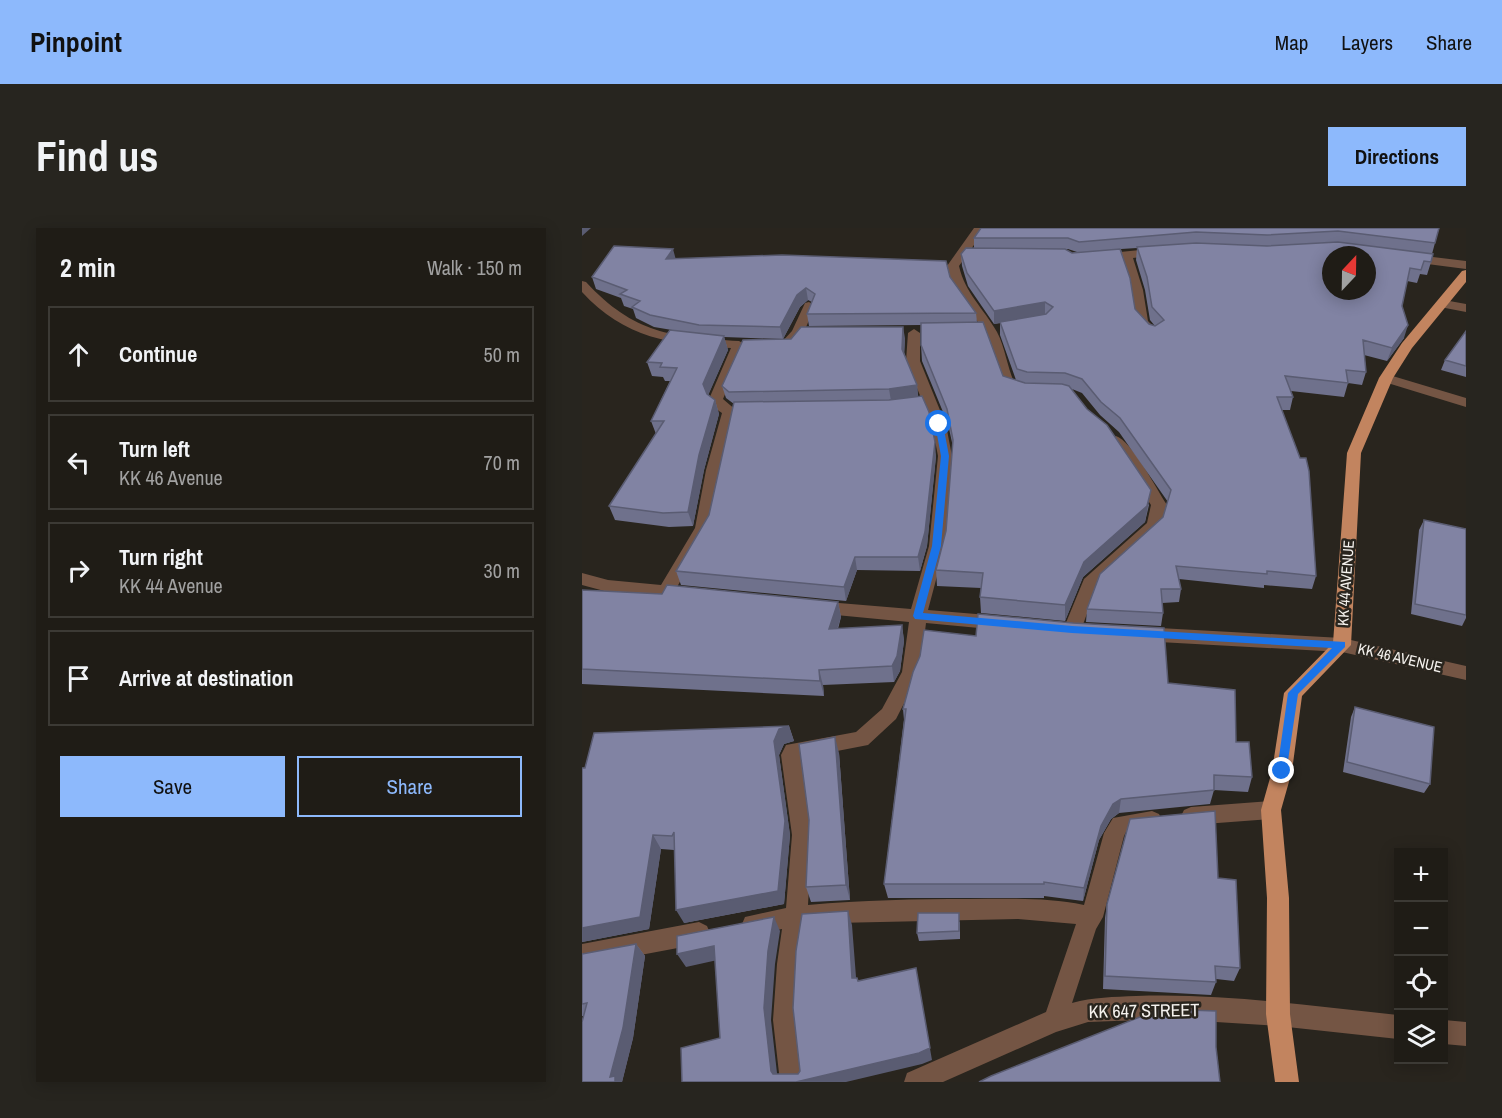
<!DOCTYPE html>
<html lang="en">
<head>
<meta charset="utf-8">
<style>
	body { margin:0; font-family:"Archivo Narrow",sans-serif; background:#27251f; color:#f1f3f6 }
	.controls { position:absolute; right:18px; bottom:18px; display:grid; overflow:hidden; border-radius:0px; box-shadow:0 3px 15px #0003 }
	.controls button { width:54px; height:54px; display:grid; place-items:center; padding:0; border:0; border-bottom:2px solid #3c3a35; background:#1f1c16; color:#f1f3f6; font:30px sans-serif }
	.compass { position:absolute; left:740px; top:18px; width:54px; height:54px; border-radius:50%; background:#1f1c16; box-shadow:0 3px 15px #0003; rotate:22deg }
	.stop { position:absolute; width:18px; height:18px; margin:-14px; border:4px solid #1a73e8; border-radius:50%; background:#fff }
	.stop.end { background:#1a73e8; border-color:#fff; box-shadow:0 2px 6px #0008 }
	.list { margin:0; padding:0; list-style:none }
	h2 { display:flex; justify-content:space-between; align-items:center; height:78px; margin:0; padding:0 24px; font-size:26px }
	h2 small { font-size:20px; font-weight:400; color:#a1a1a1 }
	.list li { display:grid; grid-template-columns:39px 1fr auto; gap:18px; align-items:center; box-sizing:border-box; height:96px; margin:0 12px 12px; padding:0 12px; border:2px solid #3c3a35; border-radius:0px }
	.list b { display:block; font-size:22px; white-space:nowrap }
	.list p { margin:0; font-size:20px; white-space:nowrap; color:#a1a1a1 }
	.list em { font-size:20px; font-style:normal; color:#a1a1a1 }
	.actions { display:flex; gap:12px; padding:18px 24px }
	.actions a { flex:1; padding:14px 0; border:2px solid #8db9fc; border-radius:0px; text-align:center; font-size:21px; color:#8db9fc }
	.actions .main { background:#8db9fc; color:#111 }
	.icon { flex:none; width:33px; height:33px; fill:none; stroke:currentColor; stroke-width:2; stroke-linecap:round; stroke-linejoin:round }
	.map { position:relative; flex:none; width:884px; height:854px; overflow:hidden; border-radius:0px }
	header { display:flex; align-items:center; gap:36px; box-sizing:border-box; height:84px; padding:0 30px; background:#8db9fc; color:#111 }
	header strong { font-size:28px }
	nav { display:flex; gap:33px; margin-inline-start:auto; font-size:21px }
	.intro { display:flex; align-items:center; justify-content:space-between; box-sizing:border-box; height:144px; padding:0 36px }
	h1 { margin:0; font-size:42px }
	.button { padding:15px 27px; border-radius:0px; background:#8db9fc; color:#111; font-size:21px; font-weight:700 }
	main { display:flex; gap:36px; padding:0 36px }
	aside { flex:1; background:#1f1c16; border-radius:0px; box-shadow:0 3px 15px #0003 }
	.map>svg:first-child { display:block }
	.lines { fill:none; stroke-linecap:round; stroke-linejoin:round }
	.minor { fill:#745544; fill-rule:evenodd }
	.major { fill:#c2845f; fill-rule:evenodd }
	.wall { fill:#6f718c; fill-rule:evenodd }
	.shaded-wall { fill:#5a5c72 }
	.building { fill:#8183a3; stroke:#5a5c72; stroke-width:1.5; fill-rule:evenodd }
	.route { fill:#1a73e8 }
	.labels { text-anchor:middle; stroke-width:5; stroke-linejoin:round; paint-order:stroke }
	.street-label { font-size:15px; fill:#f5f2ee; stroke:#29251e }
	.near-street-label { font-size:18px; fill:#f5f2ee; stroke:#29251e }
</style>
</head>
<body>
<header>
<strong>Pinpoint</strong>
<nav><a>Map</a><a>Layers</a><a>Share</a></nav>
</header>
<div class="intro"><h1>Find us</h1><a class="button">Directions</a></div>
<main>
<aside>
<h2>2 min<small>Walk · 150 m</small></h2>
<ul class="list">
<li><svg class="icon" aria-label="ahead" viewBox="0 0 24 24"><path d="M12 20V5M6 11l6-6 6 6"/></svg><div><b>Continue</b></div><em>50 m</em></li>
<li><svg class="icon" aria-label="left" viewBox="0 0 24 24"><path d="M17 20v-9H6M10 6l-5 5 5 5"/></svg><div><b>Turn left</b><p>KK 46 Avenue</p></div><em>70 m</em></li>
<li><svg class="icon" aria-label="right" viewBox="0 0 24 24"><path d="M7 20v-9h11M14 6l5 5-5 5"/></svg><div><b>Turn right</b><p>KK 44 Avenue</p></div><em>30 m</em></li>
<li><svg class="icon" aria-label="arrive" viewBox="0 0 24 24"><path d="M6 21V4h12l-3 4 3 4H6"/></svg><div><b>Arrive at destination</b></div></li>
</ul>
<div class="actions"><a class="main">Save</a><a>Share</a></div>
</aside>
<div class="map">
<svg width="884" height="854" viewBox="0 0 884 854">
	<rect width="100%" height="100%" fill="#29251e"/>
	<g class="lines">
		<path class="minor" d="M392,0H404L377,38C383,65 402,81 415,104C423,119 425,138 432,154L447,162L445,165L440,166L423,162L421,159C412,142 411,123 403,106C391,82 370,66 365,38Z
			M578,20L584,24L582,26L551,30L561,62L566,93L578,105L572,109L567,108L554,94L549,62L539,31L518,34L512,30L518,26Z
			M826,26L884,33V41L822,33V27Z
			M0,53L4,54C52,106 90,109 157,113L164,117L141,171L155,183L140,242L129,300L95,359L110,362L113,366L110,370L104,372L26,364L0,357V345L26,352L79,357L113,300L124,242L140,185L131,179L127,171L149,120C90,117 42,110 0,64Z
			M862,72L884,76V84L858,79L856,76Z
			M227,74L233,78L222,104L209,120H199L197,117L210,103L223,75Z
			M332,101L338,105V133L364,197L370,228L363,318L346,382L418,388L424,390L427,395L424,400L418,402L344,395L338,444L314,491L286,517L219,530L230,607L226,677C280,672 334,671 387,671C426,671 464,669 502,677L522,605L531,590L570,583L577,586L580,592L577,598L544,604L542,608L521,689L514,701L490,775C511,769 532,769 554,768C641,765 729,778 816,787V811L696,798L586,791L506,794L474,804L361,854H322L325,845L464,784L494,696L436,691L253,695L223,698L217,736L215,792L222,854H198L191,792L195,736L200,701L171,706L163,703L160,696L163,689L204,680L210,607L199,527L204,517L274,504L300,481L320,444L327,394L233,385L227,383L224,379L227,375L233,373L329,381L347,318L356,228L350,197L324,133L326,105Z
			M804,146L884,170V179L799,153L797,150Z
			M534,208C550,213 575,262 585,277L578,301L515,358L499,402L496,407L490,409L484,407L481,402L502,351L565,295L569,277L527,213Z
			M559,399L760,410L884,438V452L760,424L559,413L553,411L550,406L553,401Z
			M689,573L696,576L699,582L696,588L689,591L609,597L602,594L599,588L602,582L609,579Z
			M117,694L125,698L128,705L125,712L117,716L0,738V716Z
			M862,792L884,794V818L862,816Z"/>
		<path class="major" d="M884,42V54L830,120L811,150L779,225L769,417L720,468L710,543L699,582L707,670L708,786L717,854H693L684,786L685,670L679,582L690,543L702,465L751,415L765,225L797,150L820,115L880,43Z"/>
	</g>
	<path class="wall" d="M399,0H857L850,26L849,34L845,47L838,46L835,55L825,53L820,78L822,110L805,133L782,127L784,144L780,157L766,155L762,169L709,163L711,169L708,182H700L734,348L730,361L682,357V360L597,351L599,361L597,374L580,375L581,385L579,398L504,394L505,381L581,289L586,274L537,204L518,187L500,165L490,161L567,277L563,294L501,349L483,393L399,385L398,369L399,360L355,358L354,342L364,303L371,219L366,196L340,133L339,117V97L227,98L225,86L230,74L226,72L218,79L201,111L323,110L322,125L335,157L336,168L354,228L345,318L338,343L275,342L264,373L99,357L94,343L127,287L152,176L144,170L140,158L200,111L142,109L146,122L126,167L133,172L137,186L122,242L111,298L87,299L33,292L27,278L74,206L69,193L88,153H83L81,149L70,148L65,134L90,102L72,99L54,90L51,81L42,78L39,70L14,61L10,49L94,30L368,49L394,85L395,94L421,148L434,152L418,107V95L412,96L386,58L380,38L379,26L392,20V10ZM555,20L554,32L563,62L568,92L573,98L567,96L553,81L539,21ZM483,21H486L495,24L490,25Z
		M884,103V149L859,142L863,132Z
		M842,292L884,301V390L880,398L829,386L837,302Z
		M0,362L80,366L256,374L259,389L256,401L320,397L322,413L318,443L312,454L241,457L242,468L0,456Z
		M586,455L654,514L670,549L666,564L632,562L628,576L537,585L529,591L517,612L501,673L462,668V670H306L302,656L322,492L321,481Z
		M773,479L848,556L842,565L761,544L769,489Z
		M207,498L212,513L202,516L197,527L208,607L202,676L102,695L92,622L79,621L67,701L0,714V540Z
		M257,525L268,672L229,674L224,659Z
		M636,650L658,740L652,753L634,751V754L629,767L521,761L523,690L525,676Z
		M378,694V711L337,713L335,705Z
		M54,716L63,728L51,810L40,854H0L2,788H0V726Z"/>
	<path class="shaded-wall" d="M0,0H9L0,8Z
		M91,21L94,32L84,31Z
		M224,60L226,72L218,79L201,111L198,99L215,67Z
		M463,74V87L412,96V83Z
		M826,97L822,110L805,133L810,120Z
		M321,99L323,110L322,133L320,121Z
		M142,108L146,122L125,170L121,156Z
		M335,157L336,169L309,173L307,161Z
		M133,172L137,186L122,242L111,298L106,284L117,227Z
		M353,214L354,228L345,318L338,343L336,329Z
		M569,262L563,294L501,349L483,393V377L502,334Z
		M273,329L275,342L264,373L262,359Z
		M256,374L259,389L250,417L247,401Z
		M320,397L322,413L318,443L312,454L310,438Z
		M237,442L241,457L242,468L238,453Z
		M207,498L212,513L202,516L197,527L208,607L202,676L102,695L94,682L192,513L197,501Z
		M253,509L257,525L268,672L264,657Z
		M539,571L537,585L529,591L517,612L501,673L502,660L519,598L531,576Z
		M71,607L79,621L67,701L0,714V700Z
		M266,683L270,697L275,762L270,750Z
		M192,689L198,703L193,736L189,792L196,854L189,843L182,780L186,723Z
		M54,716L63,728L51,810L40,854H33L28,849Z
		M132,718L140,731L104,739L95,726Z
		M334,740L350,832L340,836L264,854H214Z"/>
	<path class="building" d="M399,0H857L853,15L756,3L685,7L614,4L497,14L486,10H392Z
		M756,14L851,26L849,34L842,33L839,42L828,40L820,78L826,97L810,120L781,112L784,144L764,142L766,155L703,148L711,169H695L718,230H724L727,243L734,348L685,343V346L594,338L599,361H579L581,385L505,381L518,346L581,289L589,262L538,190L519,174L500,151L483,145L445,144L435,141L418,94L464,86L471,79L463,74L412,83L385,45L379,26L384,20L483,21L490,25L538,21L548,50L553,81L567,96L573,98L582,92L570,79L565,49L555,19L614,15L685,18ZM749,27H785V63H749Z
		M32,18L91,21L84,31L200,27L364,33L368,49L394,85L225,86L233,66L224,60L215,67L198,99L117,97L68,87L50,79L58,73L38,66L45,62L10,49Z
		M401,94L421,148L443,155L480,156L487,158L505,181L525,197L569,262L565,278L502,334L483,377L398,369L401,345L354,342L364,303L371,212L365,181L339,117V95Z
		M219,99H321L320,121L335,157L307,161L147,164L140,158L161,112L209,111Z
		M88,102L142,108L121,156L125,166L133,172L117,227L106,284L81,285L27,278L82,193H69L95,140L78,139L80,135L65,134Z
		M884,103V138L863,132Z
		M340,168L347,184L353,214L343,304L336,329H273L262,359L94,343L127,287L152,174L307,172Z
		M842,292L884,301V387L833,376Z
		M85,357L256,374L247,401L320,397L315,428L310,438L237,442L238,453L0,441V362L80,366Z
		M396,386L491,395L582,400L586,455L653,462L654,514H667L670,549L632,547V562L539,571L531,576L519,598L502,660L462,654V656H302L324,481H321L331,444L338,428L342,402L394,408Z
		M773,479L852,499L848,556L765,534Z
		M207,498L197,501L192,513L203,593L196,663L94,682L92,604L90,608L71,607L58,689L0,700V540H3L12,505Z
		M253,509L264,657L224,659L227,592L217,516Z
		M633,583L636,650L654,652L658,740L633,738L634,754L523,748L525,676L548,591Z
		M266,683L270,750H275L276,753L334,740L348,820L337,825L214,854H100L99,820L138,810L132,718L95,726V708L192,689L186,723L182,780L189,843L191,846H216L218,843L211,780L214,723L220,686Z
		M336,685H377V703L335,705Z
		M54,716L41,800L28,849L33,848V854H0V794L5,775L0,776V726Z
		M578,781L634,783V819L638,854H397L409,848Z"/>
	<path class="route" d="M357,194L361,196L367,228L359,318L341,385L490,398L763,414V419L716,466L704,546L700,547L695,543L706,465L750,420L490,405L333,391L331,388L350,318L359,228L353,196Z"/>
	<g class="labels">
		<g class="street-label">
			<text transform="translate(764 355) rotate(-86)" y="5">KK 44 AVENUE</text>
			<text transform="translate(818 430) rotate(13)" y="5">KK 46 AVENUE</text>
		</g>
		<g class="near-street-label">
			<text transform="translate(562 783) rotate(-1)" y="6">KK 647 STREET</text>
		</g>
	</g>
</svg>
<div class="controls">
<button>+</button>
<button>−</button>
<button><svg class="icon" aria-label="locate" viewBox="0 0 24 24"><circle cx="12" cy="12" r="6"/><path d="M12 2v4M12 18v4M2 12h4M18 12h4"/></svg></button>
<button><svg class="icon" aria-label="layers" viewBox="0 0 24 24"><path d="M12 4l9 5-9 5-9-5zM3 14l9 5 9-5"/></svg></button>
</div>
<svg class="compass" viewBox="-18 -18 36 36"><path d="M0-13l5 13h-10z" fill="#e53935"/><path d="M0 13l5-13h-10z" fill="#a1a1a1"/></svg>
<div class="stop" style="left:357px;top:196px"></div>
<div class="stop end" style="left:700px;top:543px"></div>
</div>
</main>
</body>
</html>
